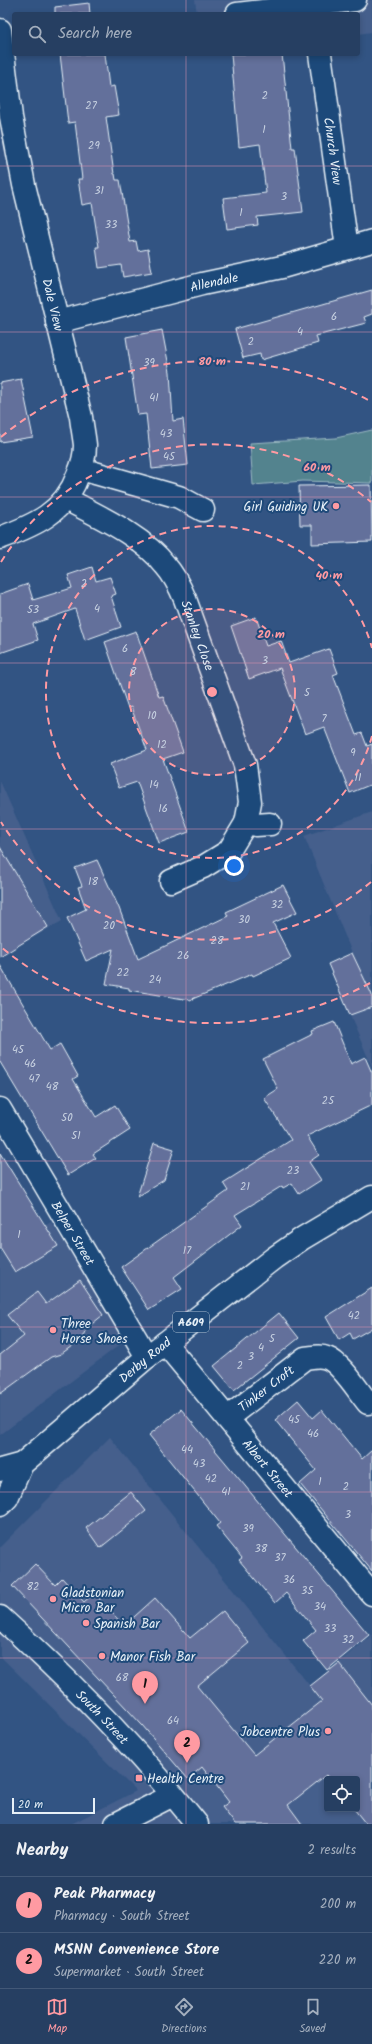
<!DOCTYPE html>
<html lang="en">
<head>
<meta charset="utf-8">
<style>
	body { margin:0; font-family:Kalam,sans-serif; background:#324a6b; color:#f1f3f6 }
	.controls { position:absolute; right:12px; bottom:12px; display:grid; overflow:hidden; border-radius:4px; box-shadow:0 2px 6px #0003 }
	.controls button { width:36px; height:36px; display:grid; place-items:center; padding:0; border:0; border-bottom:1px solid #425877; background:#263f62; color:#f1f3f6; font:20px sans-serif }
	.scale { position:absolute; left:12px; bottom:10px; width:83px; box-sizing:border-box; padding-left:4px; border:2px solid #e8f1f8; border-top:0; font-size:11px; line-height:14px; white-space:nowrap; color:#e8f1f8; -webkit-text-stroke:3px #1f4a7a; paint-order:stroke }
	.you { position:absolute; left:234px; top:866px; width:14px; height:14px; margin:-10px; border:3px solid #fff; border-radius:50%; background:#1a73e8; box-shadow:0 0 0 6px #1a73e833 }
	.badge { display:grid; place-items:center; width:26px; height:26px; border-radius:50%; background:#ff9aa2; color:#111; font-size:13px; font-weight:700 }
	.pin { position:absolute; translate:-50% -33px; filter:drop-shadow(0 1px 2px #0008) }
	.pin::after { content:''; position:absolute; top:21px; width:14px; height:12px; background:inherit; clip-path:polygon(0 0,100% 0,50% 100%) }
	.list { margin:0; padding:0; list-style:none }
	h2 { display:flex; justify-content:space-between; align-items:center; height:52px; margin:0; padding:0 16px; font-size:17px }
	h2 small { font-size:13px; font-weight:400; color:#a4afbe }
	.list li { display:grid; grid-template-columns:26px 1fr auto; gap:12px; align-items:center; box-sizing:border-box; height:56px; padding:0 16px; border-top:1px solid #425877 }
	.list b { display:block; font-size:15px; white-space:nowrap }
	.list p { margin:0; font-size:13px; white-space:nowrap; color:#a4afbe }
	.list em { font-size:13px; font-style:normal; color:#a4afbe }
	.icon { flex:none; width:22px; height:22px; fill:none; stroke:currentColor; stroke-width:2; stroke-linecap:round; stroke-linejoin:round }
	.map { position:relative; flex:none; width:372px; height:1824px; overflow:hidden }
	.search { position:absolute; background:#263f62; box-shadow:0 2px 6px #0003; left:12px; right:12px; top:12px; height:44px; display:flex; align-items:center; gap:10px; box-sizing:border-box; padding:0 14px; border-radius:4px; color:#a4afbe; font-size:15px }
	.sheet { height:164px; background:#263f62 }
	nav { display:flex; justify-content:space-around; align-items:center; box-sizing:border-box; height:56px; border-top:1px solid #425877; background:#263f62; font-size:11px; color:#a4afbe }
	nav a { display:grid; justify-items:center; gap:2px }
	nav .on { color:#ff9aa2 }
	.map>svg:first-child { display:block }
	.built { fill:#445f8c; fill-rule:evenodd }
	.green { fill:#52838e; stroke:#9dbac3 }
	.building { fill:#64709b; stroke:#e8f1f8 }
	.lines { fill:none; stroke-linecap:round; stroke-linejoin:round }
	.minor-casing { stroke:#e8f1f8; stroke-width:25 }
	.major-casing { stroke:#e8f1f8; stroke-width:25 }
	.minor { stroke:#1f4a7a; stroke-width:22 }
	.major { stroke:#1f4a7a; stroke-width:22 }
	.grid { fill:none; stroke:#d78fb1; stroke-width:1; stroke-opacity:0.55 }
	.ring { fill:none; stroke:#ff9aa2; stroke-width:2; stroke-dasharray:7 5 }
	.poi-dot { fill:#ff9aa2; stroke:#1f4a7a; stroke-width:1.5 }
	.labels { text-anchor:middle; stroke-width:4; stroke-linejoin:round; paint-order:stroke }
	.number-label { font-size:11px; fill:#c7d1e1 }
	.shield { fill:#1f4a7a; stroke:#acbfd2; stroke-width:1 }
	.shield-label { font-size:12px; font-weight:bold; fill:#e8f1f8 }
	.street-label { font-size:13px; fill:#e8f1f8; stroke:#1f4a7a }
	.poi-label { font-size:13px; fill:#e8f1f8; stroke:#1f4a7a; text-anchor:start }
	.centre { fill:#ff9aa2; stroke:#1f4a7a; stroke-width:2 }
	.ring-label { font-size:12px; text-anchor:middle; font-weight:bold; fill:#ff9aa2; stroke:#1f4a7a; stroke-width:4; stroke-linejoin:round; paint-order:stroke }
</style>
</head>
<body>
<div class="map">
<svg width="372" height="1824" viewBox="0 0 372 1824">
	<rect width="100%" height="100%" fill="#325483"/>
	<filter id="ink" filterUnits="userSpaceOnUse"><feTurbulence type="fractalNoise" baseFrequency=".025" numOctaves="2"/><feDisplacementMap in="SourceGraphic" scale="8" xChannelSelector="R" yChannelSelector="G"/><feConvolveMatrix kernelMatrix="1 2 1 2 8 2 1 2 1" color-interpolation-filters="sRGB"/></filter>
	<g filter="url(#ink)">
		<path class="built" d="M195,0H372V32L358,34V14H197Z
			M0,781L62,921L0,956Z
			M372,812V1067L328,964L352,953L304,836Z
			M51,1222L126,1340L0,1435V1253Z
			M110,1437L310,1686L372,1635V1824H71L136,1791L0,1656V1547ZM327,1779H357V1809H327Z"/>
		<path class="green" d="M372,430V483L303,481L253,485L250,443L336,438Z"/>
		<path class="building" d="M89,3L90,14H55V7Z
			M60,54H105L109,87L114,86L119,115L106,117L114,174H115L116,180H120L130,242L136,241L138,251L148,249L152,272L123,277L121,265L99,268L96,247H99L92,203L82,205L78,179H82L75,122L68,123Z
			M231,54H282L292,148H295L303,212L257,217L258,225L227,229L223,198L266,193L260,144L239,147Z
			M372,290V314L364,317L366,323L316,336L318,343L261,360L260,354L243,358L235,329Z
			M162,330L170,372L173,421L183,419L188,465L152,469L146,414L138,415L126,337Z
			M21,379L33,437L0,442V383Z
			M371,485L372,542L312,544V525H300L299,486Z
			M92,567L96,581L110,577L116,594L111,596L121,627L85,640L75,609L33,624L38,640L0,653V594L28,584L33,600L72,588L68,575Z
			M256,617L266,646L281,641L289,663L329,649L338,673L333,675L356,735L362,733L367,746L372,744V784L350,793L324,727L305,734L280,668L249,679L231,626Z
			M136,631L159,697L163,696L183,752L163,759L189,832L159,843L137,782L119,788L110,764L147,750L131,707L128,708L105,642Z
			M0,847L48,927L0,957Z
			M97,860L119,908L138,959L228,916L226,912L283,885L297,912L273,923L291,958L253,976L252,974L190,1000L129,990V988L106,984L113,949L86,961L67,918L86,909L78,887L82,886L75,868Z
			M352,953L372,995V1007L350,1015L328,964Z
			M0,965L50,1050L60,1044L78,1076L73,1079L96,1117L115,1105L130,1130L93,1154L96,1158L68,1175L0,1062Z
			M334,1022L351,1064L365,1057L372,1073V1105L307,1136L319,1155L309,1162L321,1180L299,1194L292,1183L283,1188L282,1186L235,1215L242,1225L174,1277L182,1289L149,1310L121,1267L228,1191L223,1183L291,1140L264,1098L278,1089L263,1059L313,1034L312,1031Z
			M154,1143L174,1149L164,1180L137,1197Z
			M0,1153L58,1246L15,1272L0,1248Z
			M80,1280L103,1315L88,1327L83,1338L61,1354L51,1357L0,1394V1355L24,1336L7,1315L37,1292L46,1304Z
			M372,1288V1328L353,1339L350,1333L339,1340L326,1317Z
			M279,1313L299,1338L234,1390L214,1366Z
			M298,1400L313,1418L322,1410L362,1459L372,1450V1571L300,1484L316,1470L275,1420Z
			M181,1409L369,1635L327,1670L303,1641L316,1630L286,1593L275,1603L239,1560L242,1558L216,1526L220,1523L149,1435Z
			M131,1492L146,1511L100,1548L86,1528Z
			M35,1564L55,1585L62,1578L84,1602L94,1593L124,1626L155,1598L190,1638L223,1611L249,1643L197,1686L254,1755L322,1701L310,1686L339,1663L372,1705V1824H366L354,1809H357V1779H330L326,1775L288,1805L302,1824H235L222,1807L229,1802L202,1767L188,1779L142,1725L12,1586Z"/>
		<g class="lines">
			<g class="minor-casing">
				<g id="minor">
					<path d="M237,14L355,0"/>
					<path id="s1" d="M0,30L11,117L24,185L81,417C82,426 84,436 85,445C85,455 82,466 78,475C64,513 35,525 0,538"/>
					<path id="s2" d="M320,54L347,248"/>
					<path id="s3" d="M57,322L202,284L282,267L372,241"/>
					<path d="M81,469L179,497L203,510"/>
					<path id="s4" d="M66,499C98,516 143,536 165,565C174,575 180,587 185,599L245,765L250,802L246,823L229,851L203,867L171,881"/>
					<path d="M246,823L256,825L270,824"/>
					<path id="s5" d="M0,1109L147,1357"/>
					<path id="s6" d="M165,1343L372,1594"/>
					<path id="s7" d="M227,1418L305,1358C313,1357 320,1355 327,1358C341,1363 358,1391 368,1403"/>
					<path id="s8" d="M0,1617C71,1681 137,1749 197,1824"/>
					<path d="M116,1824L173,1795"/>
				</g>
			</g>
			<g class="major-casing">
				<g id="major">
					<path d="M0,1470L22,1464"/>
					<path id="s9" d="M0,1505L7,1498L22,1464L147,1357L274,1258L303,1238L372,1197"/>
				</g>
			</g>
			<use href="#minor" class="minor"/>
			<use href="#major" class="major"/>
		</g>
	</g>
	<path class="grid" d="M186,0V14M186,54V1824M0,166H372M0,332H372M0,497H372M0,663H372M0,829H372M0,995H372M0,1161H372M0,1327H372M0,1492H372M0,1658H372"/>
	<circle cx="212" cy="692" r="83" fill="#ff9aa2" fill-opacity=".12"/>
	<g class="ring">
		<circle cx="212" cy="692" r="83"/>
		<path d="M372 736A166 166 0 1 1 372 648"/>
		<path d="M371 882A248 248 0 0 1 1 822M1 562A248 248 0 0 1 371 502"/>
		<path d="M370 983A331 331 0 0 1 1 947M1 437A331 331 0 0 1 370 401"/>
	</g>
	<g class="poi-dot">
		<circle cx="336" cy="506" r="4"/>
		<circle cx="53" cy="1330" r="4"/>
		<circle cx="53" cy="1599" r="4"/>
		<circle cx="86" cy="1623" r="4"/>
		<circle cx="102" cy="1656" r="4"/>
		<circle cx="328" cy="1731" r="4"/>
		<rect x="135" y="1774" width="8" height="8" rx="2"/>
	</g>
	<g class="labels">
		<g class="number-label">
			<text x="265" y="99">2</text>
			<text x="91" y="109">27</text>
			<text x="264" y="133">1</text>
			<text x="94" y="149">29</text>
			<text x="99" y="194">31</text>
			<text x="284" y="200">3</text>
			<text x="241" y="216">1</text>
			<text x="111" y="228">33</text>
			<text x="334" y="320">6</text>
			<text x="300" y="335">4</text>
			<text x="251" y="345">2</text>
			<text x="149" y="366">39</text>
			<text x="154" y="401">41</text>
			<text x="166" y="437">43</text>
			<text x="169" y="460">45</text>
			<text x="84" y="587">2</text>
			<text x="97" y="612">4</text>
			<text x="33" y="613">53</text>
			<text x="125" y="652">6</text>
			<text x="265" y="664">3</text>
			<text x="133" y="675">8</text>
			<text x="307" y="696">5</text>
			<text x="152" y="719">10</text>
			<text x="324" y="722">7</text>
			<text x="162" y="748">12</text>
			<text x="353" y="756">9</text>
			<text x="358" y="781">11</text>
			<text x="154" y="788">14</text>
			<text x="163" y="812">16</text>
			<text x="93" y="885">18</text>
			<text x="277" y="908">32</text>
			<text x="244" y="923">30</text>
			<text x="109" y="929">20</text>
			<text x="217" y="944">28</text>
			<text x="183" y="959">26</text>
			<text x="123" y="976">22</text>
			<text x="155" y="983">24</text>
			<text x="18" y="1053">45</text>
			<text x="30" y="1067">46</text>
			<text x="34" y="1082">47</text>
			<text x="52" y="1090">48</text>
			<text x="328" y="1104">25</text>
			<text x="67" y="1121">50</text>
			<text x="76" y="1139">51</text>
			<text x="293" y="1174">23</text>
			<text x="245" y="1190">21</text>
			<text x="19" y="1238">1</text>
			<text x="187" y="1254">17</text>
			<text x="354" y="1319">42</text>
			<text x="272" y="1342">5</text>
			<text x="261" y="1351">4</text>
			<text x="251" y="1360">3</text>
			<text x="240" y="1369">2</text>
			<text x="294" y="1423">45</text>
			<text x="313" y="1437">46</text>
			<text x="187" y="1453">44</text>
			<text x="199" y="1467">43</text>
			<text x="211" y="1482">42</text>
			<text x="320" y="1485">1</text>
			<text x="346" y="1490">2</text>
			<text x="226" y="1495">41</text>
			<text x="348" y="1518">3</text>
			<text x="248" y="1532">39</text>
			<text x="261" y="1552">38</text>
			<text x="280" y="1561">37</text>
			<text x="289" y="1583">36</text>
			<text x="33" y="1590">82</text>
			<text x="307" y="1594">35</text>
			<text x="320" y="1610">34</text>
			<text x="330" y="1632">33</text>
			<text x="348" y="1643">32</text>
			<text x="122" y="1681">68</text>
			<text x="173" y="1724">64</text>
		</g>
		<rect class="shield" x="173" y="1312" width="36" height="20" rx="3"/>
		<g class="shield-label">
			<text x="191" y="1326">A609</text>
		</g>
		<g class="street-label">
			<text dy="5" stroke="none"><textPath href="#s2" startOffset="98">Church View</textPath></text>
			<text dy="5" stroke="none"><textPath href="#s3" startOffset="162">Allendale</textPath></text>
			<text dy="5" stroke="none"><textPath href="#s1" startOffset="280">Dale View</textPath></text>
			<text dy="5" stroke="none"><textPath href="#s4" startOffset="198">Stanley Close</textPath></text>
			<text dy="5" stroke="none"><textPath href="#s5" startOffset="144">Belper Street</textPath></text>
			<text dy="5" stroke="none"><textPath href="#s9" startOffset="208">Derby Road</textPath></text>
			<text dy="5" stroke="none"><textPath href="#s7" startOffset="49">Tinker Croft</textPath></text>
			<text dy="5" stroke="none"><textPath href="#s6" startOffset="162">Albert Street</textPath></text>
			<text dy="5" stroke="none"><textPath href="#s8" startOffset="143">South Street</textPath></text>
		</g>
		<g class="poi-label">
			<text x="328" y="511" text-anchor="end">Girl Guiding UK</text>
			<text x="61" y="1328">Three<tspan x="61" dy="15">Horse Shoes</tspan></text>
			<text x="61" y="1597">Gladstonian<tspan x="61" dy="15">Micro Bar</tspan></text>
			<text x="94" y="1628">Spanish Bar</text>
			<text x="110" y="1661">Manor Fish Bar</text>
			<text x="320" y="1736" text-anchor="end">Jobcentre Plus</text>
			<text x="147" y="1783">Health Centre</text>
		</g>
	</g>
	<circle cx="212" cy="692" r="6" class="centre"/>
	<g class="ring-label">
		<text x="212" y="365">80 m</text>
		<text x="317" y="471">60 m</text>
		<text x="329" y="579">40 m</text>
		<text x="271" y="638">20 m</text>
	</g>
</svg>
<div class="controls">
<button><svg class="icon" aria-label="locate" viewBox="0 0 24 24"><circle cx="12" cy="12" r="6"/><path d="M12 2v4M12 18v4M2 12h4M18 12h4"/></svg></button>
</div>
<div class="scale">20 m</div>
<div class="you"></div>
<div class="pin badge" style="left:145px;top:1704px">1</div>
<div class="pin badge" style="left:187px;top:1763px">2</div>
<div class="search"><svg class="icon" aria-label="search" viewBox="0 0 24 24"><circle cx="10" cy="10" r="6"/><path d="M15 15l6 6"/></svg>Search here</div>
</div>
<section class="sheet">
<h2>Nearby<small>2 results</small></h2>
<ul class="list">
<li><span class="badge">1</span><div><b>Peak Pharmacy</b><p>Pharmacy · South Street</p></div><em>200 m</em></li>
<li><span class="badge">2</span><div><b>MSNN Convenience Store</b><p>Supermarket · South Street</p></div><em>220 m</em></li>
</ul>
</section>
<nav>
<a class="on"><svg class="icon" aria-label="map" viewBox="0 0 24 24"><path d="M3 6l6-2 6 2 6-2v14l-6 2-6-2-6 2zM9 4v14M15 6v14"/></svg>Map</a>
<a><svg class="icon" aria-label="directions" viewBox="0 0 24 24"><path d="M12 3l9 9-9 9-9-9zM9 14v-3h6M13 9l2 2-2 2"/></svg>Directions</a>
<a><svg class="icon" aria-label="saved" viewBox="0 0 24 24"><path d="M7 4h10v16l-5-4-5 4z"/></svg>Saved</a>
</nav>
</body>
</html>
